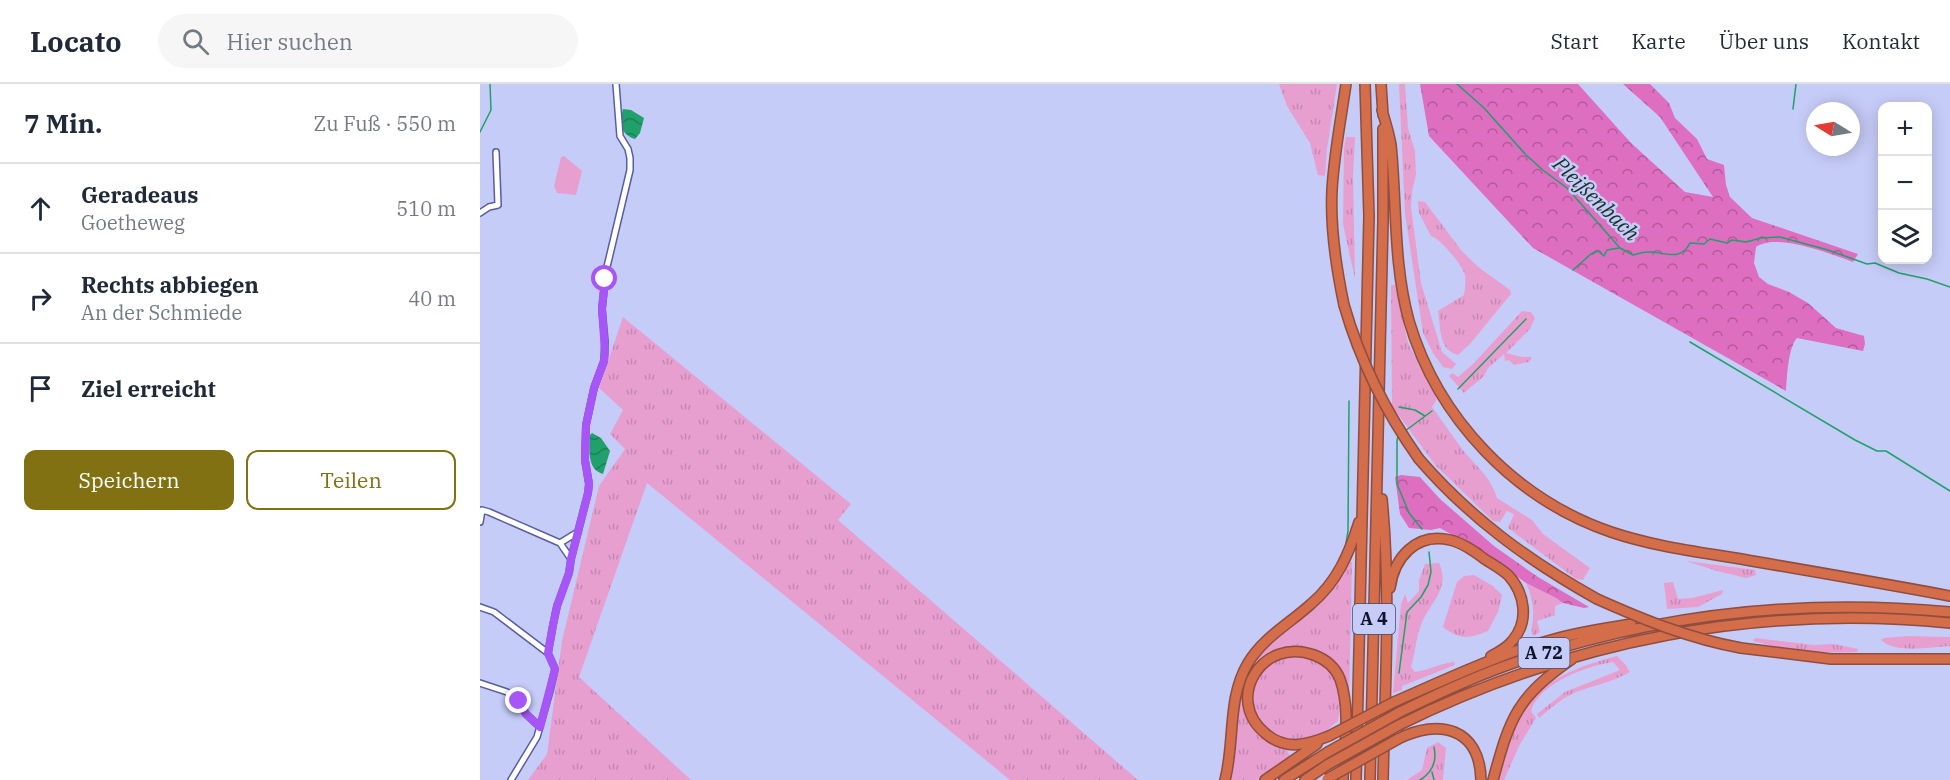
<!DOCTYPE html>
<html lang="de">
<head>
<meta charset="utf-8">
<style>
	body { margin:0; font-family:"IBM Plex Serif",serif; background:#f6f6f7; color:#1f2937 }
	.controls { position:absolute; right:18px; top:18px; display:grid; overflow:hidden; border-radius:12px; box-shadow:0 3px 15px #0003 }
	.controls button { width:54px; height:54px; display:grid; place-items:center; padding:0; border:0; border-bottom:2px solid #e0e1e3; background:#fff; color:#1f2937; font:30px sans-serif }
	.compass { position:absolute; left:1326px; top:18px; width:54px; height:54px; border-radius:50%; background:#fff; box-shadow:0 3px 15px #0003; rotate:281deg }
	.stop { position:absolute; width:18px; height:18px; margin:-14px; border:4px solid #a855f7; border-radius:50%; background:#fff }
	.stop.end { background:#a855f7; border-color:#fff; box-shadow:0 2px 6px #0008 }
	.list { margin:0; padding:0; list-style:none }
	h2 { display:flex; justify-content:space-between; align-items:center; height:78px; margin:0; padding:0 24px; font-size:26px }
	h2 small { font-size:20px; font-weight:400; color:#747a83 }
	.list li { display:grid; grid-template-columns:39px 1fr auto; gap:18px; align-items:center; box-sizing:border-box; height:90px; padding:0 24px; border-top:2px solid #e0e1e3 }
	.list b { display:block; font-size:22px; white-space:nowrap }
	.list p { margin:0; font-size:20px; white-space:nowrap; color:#747a83 }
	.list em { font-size:20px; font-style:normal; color:#747a83 }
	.actions { display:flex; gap:12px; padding:18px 24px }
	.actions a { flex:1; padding:14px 0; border:2px solid #817112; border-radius:12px; text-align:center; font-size:21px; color:#817112 }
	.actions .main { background:#817112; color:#fff }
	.icon { flex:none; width:33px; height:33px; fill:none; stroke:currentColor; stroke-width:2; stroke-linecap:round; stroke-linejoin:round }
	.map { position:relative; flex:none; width:1470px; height:696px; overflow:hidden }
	header { display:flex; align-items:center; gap:36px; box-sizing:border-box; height:84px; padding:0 30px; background:#fff; border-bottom:2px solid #e0e1e3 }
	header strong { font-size:28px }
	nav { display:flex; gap:33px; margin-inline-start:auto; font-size:21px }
	.search { width:420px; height:54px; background:#f6f6f7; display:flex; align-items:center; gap:15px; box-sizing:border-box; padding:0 21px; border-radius:33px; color:#747a83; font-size:22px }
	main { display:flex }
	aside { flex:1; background:#fff }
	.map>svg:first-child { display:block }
	.grass { fill:url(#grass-tufts) }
	.forest { fill:url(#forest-crowns) }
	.pitch { fill:#e79fd0 }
	.water { fill:url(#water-waves) }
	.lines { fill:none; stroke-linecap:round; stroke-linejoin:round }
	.stream { stroke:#20a06a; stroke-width:1.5 }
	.street-casing { stroke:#595e9e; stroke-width:8 }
	.highway-casing { stroke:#8f4d40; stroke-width:12 }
	.street { stroke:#fff; stroke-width:5 }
	.highway { stroke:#d36d4a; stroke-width:9 }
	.highway-bridge-casing { stroke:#8f4d40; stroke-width:12; stroke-linecap:butt }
	.highway-bridge { stroke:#d36d4a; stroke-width:9 }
	.route { stroke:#a855f7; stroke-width:8 }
	.labels { text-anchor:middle; stroke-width:5; stroke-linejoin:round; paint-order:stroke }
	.shield { fill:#c6ccf8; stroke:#474a69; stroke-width:1.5 }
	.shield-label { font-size:18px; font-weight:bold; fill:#11122c }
	.water-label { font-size:21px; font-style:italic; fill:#1a3225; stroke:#c6ccf8 }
</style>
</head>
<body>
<header>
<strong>Locato</strong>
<div class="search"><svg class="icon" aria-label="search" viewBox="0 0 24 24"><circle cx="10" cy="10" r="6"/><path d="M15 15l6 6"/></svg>Hier suchen</div>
<nav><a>Start</a><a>Karte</a><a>Über uns</a><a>Kontakt</a></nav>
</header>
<main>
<aside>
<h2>7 Min.<small>Zu Fuß · 550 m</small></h2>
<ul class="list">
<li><svg class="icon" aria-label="ahead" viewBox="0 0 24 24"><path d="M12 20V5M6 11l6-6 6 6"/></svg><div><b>Geradeaus</b><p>Goetheweg</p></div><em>510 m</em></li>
<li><svg class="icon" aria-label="right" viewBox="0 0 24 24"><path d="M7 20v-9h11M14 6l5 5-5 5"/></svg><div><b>Rechts abbiegen</b><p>An der Schmiede</p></div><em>40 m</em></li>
<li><svg class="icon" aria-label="arrive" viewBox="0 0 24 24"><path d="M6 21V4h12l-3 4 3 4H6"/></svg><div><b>Ziel erreicht</b></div></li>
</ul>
<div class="actions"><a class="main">Speichern</a><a>Teilen</a></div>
</aside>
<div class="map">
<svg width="1470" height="696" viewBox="0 0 1470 696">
	<defs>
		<pattern id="grass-tufts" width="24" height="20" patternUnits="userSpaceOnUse" patternTransform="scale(1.5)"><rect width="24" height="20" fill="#e79fd0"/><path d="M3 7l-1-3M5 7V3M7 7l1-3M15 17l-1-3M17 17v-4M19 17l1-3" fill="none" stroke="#c588b3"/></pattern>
		<pattern id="forest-crowns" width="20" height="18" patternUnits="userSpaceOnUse" patternTransform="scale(1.5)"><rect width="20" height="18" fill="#de6ebf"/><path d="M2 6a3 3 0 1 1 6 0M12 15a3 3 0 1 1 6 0" fill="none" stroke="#b3599b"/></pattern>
		<pattern id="water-waves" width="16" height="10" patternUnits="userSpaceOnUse" patternTransform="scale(1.5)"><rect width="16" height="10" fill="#20a06a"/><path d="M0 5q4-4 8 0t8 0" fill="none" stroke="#1b8157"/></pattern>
	</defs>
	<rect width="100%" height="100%" fill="#c6ccf8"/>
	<path class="grass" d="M799,0H857L847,65L845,92L838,91L830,59L807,22Z
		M919,0H925L928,44L935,67L936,91L932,107L931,123L941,199L962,268L976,280L972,285L963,283L953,269L943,249L925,130Z
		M866,53H875L873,93L875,195L863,140L864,64Z
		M938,117L945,118L981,166L997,182L1030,206L1031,210L990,260L978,271C958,266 961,244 958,227L984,211C985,205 986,197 985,191C983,182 960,154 951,152L939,129Z
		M911,201H915L928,259L957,315L952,323C962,337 972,351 982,365C996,382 1011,393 1017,414L1052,436L1063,450L1110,484L1103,496L1096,495L1028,444L1034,430L1027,427L1020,438L1013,437L956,382L912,322Z
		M1042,227L1051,228L1055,234L1050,245L1026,269L1042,273H1052L1049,278L1034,281L1029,276L1025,277L1024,270L1008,284L1004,292L984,309L969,292L972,289L978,293L993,280Z
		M143,233L371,420L358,436L658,696H530L167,399L99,593L211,696H48L67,670L82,557L119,402L145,365L130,350L143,326L119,304Z
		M1206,477L1275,486L1276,491L1266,494L1237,487Z
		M869,478H872L869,619C863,607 868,596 857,581C836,553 789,559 772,588L771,639L778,648L787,656L806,664L810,672L777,696H750C760,659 752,617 772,583C790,554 813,544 836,523C851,510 861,495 869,478Z
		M959,479C971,505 950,518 941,541C936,554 935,570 931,583L935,588C949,586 961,579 974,578L975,581L922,602V606L913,609L921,520L925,510L928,519L939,507V496L945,480Z
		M994,491L1013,502L1022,511L1018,528L1008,547C988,555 980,556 963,543L977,498L984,492Z
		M1193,498L1198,515L1212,514L1243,506L1242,510L1218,523L1187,525L1184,499Z
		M1046,499L1076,514L1083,519L1075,522V531L1057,537L1060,548L1053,552C1050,545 1053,540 1053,533C1054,521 1051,510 1046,499Z
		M1428,552L1470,553V562C1451,563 1415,570 1401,556L1404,554Z
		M1275,554L1334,561L1354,560L1378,565L1377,568C1343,570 1307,567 1273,557Z
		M817,569C825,572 836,575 843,580C860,593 862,618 858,637C852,641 846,648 840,651C784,683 732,586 817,569Z
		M1137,572L1145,580L1150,588C1134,597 1116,601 1099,607C1084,612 1071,624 1059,634L1057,630L1085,608L1140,586L1133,578C1107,582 1059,599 1051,627L1056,634L1040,660L1024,696H1018C1023,683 1025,669 1029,656C1048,602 1084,586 1137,572Z
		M958,658L966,664L963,696H927L942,686L947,664Z"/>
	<path class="forest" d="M940,0H1098L1151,59L1205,108L1233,113L1180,33L1143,0H1170L1189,19L1195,34L1217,55L1227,75L1244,81L1246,101L1250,113L1272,134L1378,170L1373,178C1351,170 1296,148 1276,163L1274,179L1279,193L1288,200L1309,208L1328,219L1356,244L1384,252L1385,260L1383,267L1317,254C1308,264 1307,293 1306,307L1053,164L949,52Z
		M921,391L940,393L960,415L1014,462L1058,493L1109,523L1104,524L1083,519L1076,514L1046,499L1009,472L960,444L951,446L929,444L920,430L915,393Z"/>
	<path class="pitch" d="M84,72L102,87L96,111L77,109L74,102L81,73Z"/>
	<path class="water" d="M143,25L151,26L164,34L160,49L155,55C140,50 139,39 143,25Z
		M112,349L121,354L130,367L123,390C106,385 110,365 110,351Z"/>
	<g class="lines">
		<path class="stream" d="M977,0L1004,24L1046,71L1064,87L1087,104L1140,164L1153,171C1157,170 1163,168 1167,168C1184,167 1200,179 1210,159L1224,160L1230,155L1247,159L1252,156L1266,158L1281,154L1300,153L1348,166L1387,180L1395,179L1419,189L1447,195L1470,203
			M1313,25L1316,0
			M0,48L11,26L10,0
			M1093,186L1111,170L1118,167L1124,172L1127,166L1139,164
			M1210,258L1375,356L1397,367H1406L1470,407
			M978,305L1046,235
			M919,323L935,326L945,332
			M925,347L952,327
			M918,352L917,357V400L929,429L942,445
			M866,459L868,447L869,317
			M919,589L927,528L941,513L948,501L951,488L949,468
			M952,688L954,696
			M940,696C953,688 957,677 954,663"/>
		<g class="street-casing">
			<path id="street" d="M0,129L9,123L18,121L16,68
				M0,438L2,426L9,428L80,459L98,448
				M80,459L91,475
				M0,523L14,528L68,569
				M0,599L27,608L38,617L46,630L60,643
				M31,696L57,653L70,607L75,585L68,569L73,541L77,522L89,489L91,475L108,409L109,400L105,376L106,341L114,304L124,277L125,258L122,225L126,187L150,86V74L148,65L140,52L136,0"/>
		</g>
		<g class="highway-casing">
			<path id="highway" d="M901,0L903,31
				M902,26C905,37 909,49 911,61C917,120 913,179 929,237C958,335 1035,415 1131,448C1178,464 1229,469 1278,478C1342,489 1406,500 1470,512
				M864,221C856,183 850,145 852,106C854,70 861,35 866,0
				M939,375C990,434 1049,477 1117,515
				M902,415C911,508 905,603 903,696
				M910,504C914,474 936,448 970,456C983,459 995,468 1006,476C1014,481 1023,486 1029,492C1045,510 1049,537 1033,556C1028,563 1019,568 1011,572
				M1261,564L1351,575H1470
				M914,618C967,595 1021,569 1078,554C1102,548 1126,544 1151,540
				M920,628C955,611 989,595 1025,582C1168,531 1319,514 1470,528
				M919,641C1091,556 1279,520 1470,539
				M849,652C827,661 805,667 785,649C744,615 782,552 834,571C845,575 855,583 860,595C871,626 864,664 863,696
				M918,655C959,634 1000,644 1001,696
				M745,696C755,658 747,614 768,579C784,553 809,540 831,520C857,498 869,470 879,438
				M785,696L837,660
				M804,696L848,668
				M825,696L847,681
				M876,696L889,132L885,0
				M890,696L903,137V45
				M1013,696C1030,633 1037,613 1092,575"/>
		</g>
		<use href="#street" class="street"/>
		<use href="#highway" class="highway"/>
		<g class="highway-bridge-casing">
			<path id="highway-bridge" d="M864,221C880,277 905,327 939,375
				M1117,515C1164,536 1211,555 1261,564
				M849,652L914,618
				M848,668L920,628
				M847,681L919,641
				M847,695L918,655"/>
		</g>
		<use href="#highway-bridge" class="highway-bridge"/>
	</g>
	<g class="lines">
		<path class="route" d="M39,617L46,630L60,643L75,585L68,569L73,541L77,522L89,489L91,475L108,409L109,400L105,376L106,341L114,304L124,277L125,268L122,225L125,195"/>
	</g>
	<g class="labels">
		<g class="shield">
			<rect x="873" y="520" width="42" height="30" rx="4.5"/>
			<rect x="1038.5" y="554" width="51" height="30" rx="4.5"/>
		</g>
		<g class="shield-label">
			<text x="894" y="541">A 4</text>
			<text x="1064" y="575">A 72</text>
		</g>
		<g class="water-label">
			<text transform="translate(1116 115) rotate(44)" y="7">Pleißenbach</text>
		</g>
	</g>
</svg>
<div class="controls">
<button>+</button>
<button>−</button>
<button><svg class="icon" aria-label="layers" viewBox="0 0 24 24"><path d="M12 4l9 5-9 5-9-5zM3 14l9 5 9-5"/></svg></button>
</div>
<svg class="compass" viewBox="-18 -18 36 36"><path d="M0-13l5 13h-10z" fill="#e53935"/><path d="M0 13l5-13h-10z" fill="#747a83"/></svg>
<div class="stop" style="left:125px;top:195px"></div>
<div class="stop end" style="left:39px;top:617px"></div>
</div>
</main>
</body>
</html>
